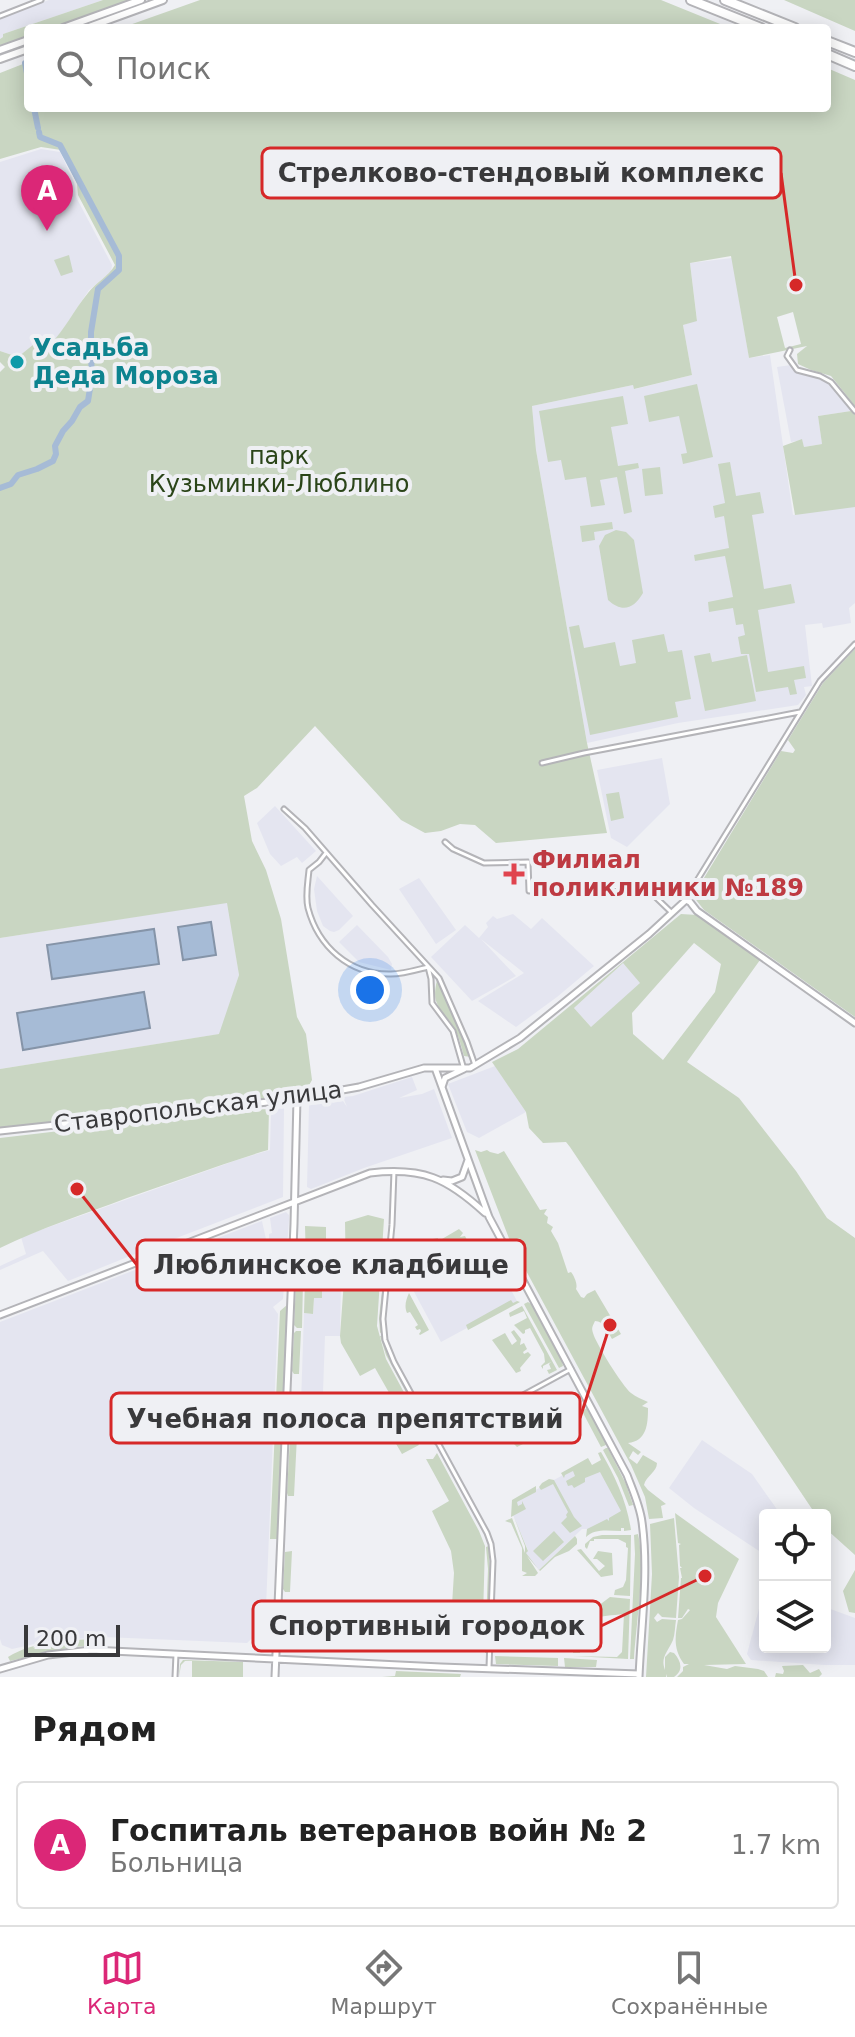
<!DOCTYPE html>
<html lang="ru">
<head>
<meta charset="utf-8">
<style>
	body { margin:0; font-family:"DejaVu Sans",sans-serif; background:#f2f2f2; color:#222 }
	.controls { position:absolute; right:24px; bottom:24px; display:grid; overflow:hidden; border-radius:8px; box-shadow:0 4px 20px #0003 }
	.controls button { width:72px; height:72px; display:grid; place-items:center; padding:0; border:0; border-bottom:2px solid #e0e0e0; background:#fff; color:#222; font:40px sans-serif }
	.scale { position:absolute; left:24px; bottom:20px; width:96px; box-sizing:border-box; padding-left:8px; border:4px solid #39393b; border-top:0; font-size:22px; line-height:28px; white-space:nowrap; color:#39393b; -webkit-text-stroke:6px #eff0f4; paint-order:stroke }
	.you { position:absolute; left:370px; top:990px; width:28px; height:28px; margin:-20px; border:6px solid #fff; border-radius:50%; background:#1a73e8; box-shadow:0 0 0 12px #1a73e833 }
	.badge { display:grid; place-items:center; width:52px; height:52px; border-radius:50%; background:#db2777; color:#fff; font-size:26px; font-weight:700 }
	.pin { position:absolute; translate:-50% -66px; filter:drop-shadow(0 2px 4px #0008) }
	.pin::after { content:''; position:absolute; top:42px; width:28px; height:24px; background:inherit; clip-path:polygon(0 0,100% 0,50% 100%) }
	.list { margin:0; padding:0; list-style:none }
	h2 { display:flex; justify-content:space-between; align-items:center; height:104px; margin:0; padding:0 32px; font-size:34px }
	h2 small { font-size:26px; font-weight:400; color:#767676 }
	.list li { display:grid; grid-template-columns:52px 1fr auto; gap:24px; align-items:center; box-sizing:border-box; height:128px; margin:0 16px 16px; padding:0 16px; border:2px solid #e0e0e0; border-radius:8px }
	.list b { display:block; font-size:30px; white-space:nowrap }
	.list p { margin:0; font-size:26px; white-space:nowrap; color:#767676 }
	.list em { font-size:26px; font-style:normal; color:#767676 }
	.icon { flex:none; width:44px; height:44px; fill:none; stroke:currentColor; stroke-width:2; stroke-linecap:round; stroke-linejoin:round }
	.map { position:relative; flex:none; width:855px; height:1677px; overflow:hidden }
	.search { position:absolute; background:#fff; box-shadow:0 4px 20px #0003; left:24px; right:24px; top:24px; height:88px; display:flex; align-items:center; gap:20px; box-sizing:border-box; padding:0 28px; border-radius:8px; color:#767676; font-size:30px }
	.sheet { height:248px; background:#fff }
	nav { display:flex; justify-content:space-around; align-items:center; box-sizing:border-box; height:112px; border-top:2px solid #e0e0e0; background:#fff; font-size:22px; color:#767676 }
	nav a { display:grid; justify-items:center; gap:4px }
	nav .on { color:#db2777 }
	.map>svg:first-child { display:block }
	.built { fill:#e4e5f0 }
	.green { fill:#c9d6c2; fill-rule:evenodd }
	.water { fill:#a6bbd6; stroke:#8594a8; stroke-width:2 }
	.lines { fill:none; stroke-linecap:round; stroke-linejoin:round }
	.river { stroke:#a6bbd6; stroke-width:6 }
	.street-casing { stroke:#b4b4b8; stroke-width:7 }
	.secondary-casing { stroke:#b4b4b8; stroke-width:9 }
	.primary-casing { stroke:#b4b4b8; stroke-width:10 }
	.highway-casing { stroke:#b4b4b8; stroke-width:12 }
	.street { stroke:#fff; stroke-width:3 }
	.secondary { stroke:#fff; stroke-width:5 }
	.primary { stroke:#fff; stroke-width:6 }
	.highway { stroke:#fff; stroke-width:8 }
	.culture-dot { fill:#0f9aa8; stroke:#eff0f4; stroke-width:3 }
	.health-dot { fill:#e0444e; stroke:#eff0f4; stroke-width:3 }
	.labels { text-anchor:middle; stroke-width:8; stroke-linejoin:round; paint-order:stroke }
	.culture-label { font-size:24px; font-weight:bold; fill:#0d838f; stroke:#eff0f4; text-anchor:start }
	.park-label { font-size:24px; fill:#2b4519; stroke:#eff0f4 }
	.health-label { font-size:24px; font-weight:bold; fill:#be3a42; stroke:#eff0f4; text-anchor:start }
	.street-label { font-size:24px; fill:#39393b; stroke:#eff0f4 }
	.leader { fill:none; stroke:#d62828; stroke-width:3 }
	.callout-dot { fill:#d62828; stroke:#eff0f4; stroke-width:3 }
	.callout { fill:#eff0f4; stroke:#d62828; stroke-width:3 }
	.callout-label { font-size:26px; text-anchor:middle; font-weight:bold; fill:#39393b }
</style>
</head>
<body>
<div class="map">
<svg width="855" height="1677" viewBox="0 0 855 1677">
	<rect width="100%" height="100%" fill="#eff0f4"/>
	<path class="built" d="M49,0H103L3,34V37L0,39V18Z
		M41,149L60,152L74,182L76,197L112,265L111,272L89,290L58,337L50,345L18,357L0,351V162Z
		M732,258L749,358L770,355L793,515L855,504V603L849,608L851,623L823,628L822,623L805,625L812,686L804,687L806,695L798,705L678,723L587,743L536,450L532,406L633,385L635,389L692,375L683,325L697,320L690,263Z
		M791,365L793,370L799,373L817,376L830,382L851,411L818,416L822,444L804,447L802,440L791,442L777,367Z
		M662,758L670,804L627,847L611,838L597,770Z
		M275,806L316,851L302,863L297,857L281,866L270,854L257,823Z
		M317,876L353,916L339,930L334,932L330,931L323,926L317,911L314,889Z
		M419,878L456,930L436,944L399,889Z
		M228,902L239,975L220,1034L0,1069V938Z
		M513,914L531,929L542,918L594,966L557,997L516,1027L478,1001L524,973L481,939L516,976L472,1001L431,957L465,925L479,938L488,927L486,923L493,916L497,919Z
		M357,925L388,957L392,964L391,970L359,962L339,942Z
		M623,963L641,983L592,1028L574,1008Z
		M495,1066L526,1112L479,1138L467,1132L448,1084Z
		M412,1077L417,1090L399,1098L422,1094L434,1089L452,1138L364,1168L311,1189L307,1187L309,1105L343,1101L347,1107L343,1097L353,1096Z
		M284,1108L283,1197L140,1252L68,1281L43,1251L0,1270V1266L26,1254L21,1237L237,1160L270,1150L271,1110Z
		M286,1212L289,1215V1220L283,1299L273,1307L278,1314L265,1632L258,1633L247,1643L104,1637L48,1641L12,1649L2,1645L0,1639V1322L262,1221L269,1253V1234L272,1233L270,1218Z
		M466,1247L473,1260L490,1251L517,1301L441,1342L412,1288L416,1274Z
		M322,1277H341L340,1336H325L323,1392L348,1433H300L304,1313L313,1314L314,1298H322Z
		M702,1440L752,1474L781,1515H765V1555L694,1508L669,1488Z
		M604,1465L625,1514L615,1529H582L539,1570L525,1553L528,1550L513,1515L517,1500L576,1468Z
		M765,1586V1647H825V1607L855,1618V1665H825L751,1660L747,1654Z"/>
	<path class="green" d="M103,0H129L53,28H28V37L0,47V39L3,37V34Z
		M200,0H661L730,28H121Z
		M784,0H855V31Z
		M28,62V108H827V68L855,80V406L831,376L811,370L798,364L797,354L807,346L749,358L731,256L690,263L697,321L683,325L692,375L634,389L633,385L532,406L536,450L587,743L607,833L496,843L475,825L460,824L441,831L425,833L401,820L315,726L257,788L244,796L252,841L266,870L281,919L297,1017L306,1034L312,1080L308,1087L296,1096L0,1128V1069L219,1034L239,975L227,903L0,938V372L5,367L0,362V351L18,357L39,340L50,345C65,329 74,310 88,293C96,282 108,277 115,265L78,195L77,184L61,150L41,147L0,159V73ZM793,312L801,344L785,348L777,317Z
		M69,255L73,272L61,276L54,260Z
		M697,384L713,457L683,464L681,454L687,453L679,416L649,422L644,396Z
		M623,396L628,424L611,427L618,466L638,463L639,468L625,471L632,512L624,514L617,477L600,480L605,505L591,507L586,477L565,480L561,460L548,462L539,411Z
		M851,411L855,414V507L795,515L783,446L802,439L804,447L822,444L818,416Z
		M730,462L736,496L760,492L764,513L752,515L764,589L791,584L795,603L758,610L768,672L804,666L806,678L794,680L797,694L790,695L788,687L756,692L749,654H741L738,637L745,635L743,624L736,625L733,608L709,612L708,602L733,597L725,556L695,561L694,555L729,548L724,516L715,518L713,506L725,503L718,464Z
		M660,467L663,494L645,496L642,469Z
		M612,522L613,529L594,532L595,540L582,542L580,526Z
		M616,530L626,532L634,540L643,593C634,609 622,613 608,600L599,546L605,535Z
		M579,625L584,648L615,642L620,666L636,663L632,640L664,634L668,652L682,650L691,699L675,702L678,717L590,735L569,627Z
		M855,649V1017L704,910L693,896L781,751L793,753L795,750L788,740L823,683Z
		M710,653L712,662L747,655L756,701L705,711L694,656Z
		M619,792L624,818L611,821L606,794Z
		M681,914L697,915L760,960L687,1062L739,1098L796,1171L827,1218L855,1238V1555L825,1528V1515H816L570,1147L566,1142L543,1143L529,1128L526,1112L492,1062L518,1049ZM694,943L721,964L715,992L663,1060L633,1034L632,1013ZM623,963L640,983L591,1027L574,1008Z
		M437,980L471,1057L464,1056C461,1046 459,1035 453,1026C440,1006 431,1006 437,980Z
		M269,1109L268,1150C221,1164 174,1182 127,1198C85,1214 41,1228 0,1248V1138L230,1111Z
		M475,1150L481,1152L487,1150L490,1152L498,1154L504,1151L540,1210L547,1209L544,1214L548,1217L547,1223L553,1227L551,1231L558,1243L568,1273L571,1272C574,1276 578,1284 576,1289L581,1297L584,1298L587,1294L595,1290L621,1334L612,1339C608,1332 604,1321 595,1321C593,1326 591,1327 593,1333C595,1342 623,1387 631,1393C636,1397 642,1399 648,1402L642,1406L648,1408C648,1424 647,1441 628,1443L641,1452L638,1455L633,1451L629,1458L637,1464L643,1455L657,1463C657,1472 646,1476 644,1485L648,1490L666,1504L661,1506L663,1518L649,1519L645,1497L631,1465L510,1241Z
		M368,1215L384,1219L377,1326L386,1359L428,1437L421,1436L417,1441L419,1445L402,1454L379,1415L396,1405L375,1368L360,1376L341,1343L340,1336L344,1280H346L345,1222Z
		M305,1226L326,1227V1254L322,1262H306Z
		M389,1228L382,1309V1332L380,1333L379,1318Z
		M459,1229L463,1233L460,1237L465,1236L468,1242L442,1256L433,1239L438,1238L437,1241L442,1252L448,1248L442,1239Z
		M432,1240L438,1254L441,1257L413,1274L412,1272L419,1247L424,1244L428,1246L427,1242Z
		M299,1281H303L302,1328H297L294,1325L296,1284Z
		M305,1281L322,1282V1298H314L313,1314L304,1313Z
		M409,1293L429,1330L420,1335L419,1334L421,1331L420,1329L417,1330L415,1327L418,1325L410,1312L407,1313C404,1306 406,1300 409,1293Z
		M511,1300L513,1303L517,1301L520,1302L468,1330L466,1325Z
		M528,1302L531,1304L562,1361L563,1366L559,1368L525,1306L524,1304Z
		M287,1305L282,1427V1429L275,1421L280,1311Z
		M522,1306L557,1370L549,1374L547,1370L551,1369L549,1364L551,1362L543,1366V1369L541,1366L545,1362L544,1354L530,1328L525,1330V1333L523,1334L514,1325L527,1318L524,1311L510,1317L509,1313Z
		M514,1330L521,1339L520,1345L524,1343L527,1349L523,1352L524,1354L528,1352L531,1355L520,1368L521,1371L516,1373L492,1340L505,1333L512,1345L517,1341L511,1332Z
		M296,1331H301L299,1374H294L292,1371L294,1333Z
		M380,1336H382L388,1352L432,1436L430,1437L386,1355Z
		M587,1408L606,1443V1445L601,1447L582,1411Z
		M511,1411L526,1440L525,1443L517,1447L513,1443L499,1418Z
		M275,1429L282,1442L277,1539H270Z
		M292,1436H297L294,1496H288L287,1493L290,1438Z
		M606,1448H608L626,1484L633,1505L629,1506L618,1478L603,1450Z
		M601,1452C615,1476 627,1502 631,1530L624,1531V1528H621V1531C609,1531 595,1528 586,1537L587,1529L607,1519L609,1521V1518L621,1511L600,1472L585,1478V1482L574,1488L572,1485L568,1486L566,1481L575,1476L573,1471L565,1475L564,1478L561,1473L588,1458L592,1465L601,1460L598,1453Z
		M437,1453L479,1531L485,1546L482,1652L476,1648L470,1651L472,1606L452,1605L454,1573L451,1551L432,1511L449,1501L426,1459H433Z
		M549,1479L554,1480L574,1517L582,1526L570,1533L561,1523L567,1517L566,1515L568,1512L553,1484L541,1490L539,1487L542,1483Z
		M536,1486V1492L517,1502L518,1506L522,1504V1501L526,1509L511,1517L512,1500Z
		M675,1513L739,1559L718,1603L716,1617L746,1664L704,1665L727,1669L735,1666L758,1669L764,1671L768,1677H677L683,1671V1667L689,1664H684C673,1649 675,1637 678,1620L682,1619L690,1610L688,1609L682,1618H678L681,1578H682L680,1568H682L680,1566L679,1545L681,1544L678,1543Z
		M514,1517L528,1551L526,1553L539,1570L575,1536L577,1539V1544L569,1551L555,1557L540,1571L527,1556L538,1573L535,1576H522L527,1573L522,1571V1548L511,1523L505,1521L512,1518L525,1553V1546Z
		M674,1518L679,1577L676,1618L662,1617L658,1613L654,1618L657,1622L662,1619L676,1620C675,1626 675,1634 673,1640C668,1652 660,1657 665,1670V1657L670,1652L674,1653C681,1661 684,1670 674,1677H667L666,1674V1677H646L652,1574L650,1524Z
		M554,1531L564,1542L543,1561L533,1551Z
		M638,1534C646,1567 636,1624 634,1659H630L635,1554L634,1535Z
		M602,1535H631L630,1596L614,1595L615,1590L623,1587L626,1580L628,1548L626,1547V1543L618,1539H594V1541H590L587,1549L585,1547V1544L593,1537Z
		M489,1546L490,1575L487,1653H485L488,1569L486,1547Z
		M581,1549L599,1571L605,1566L597,1559H593L598,1551L612,1553L613,1575L601,1577L577,1550Z
		M292,1551L290,1592H285L283,1589L285,1552Z
		M855,1570V1613L849,1612L843,1591Z
		M610,1597L630,1599L628,1659L573,1656L617,1657L622,1652L624,1614C598,1617 586,1614 585,1644L581,1645L580,1653H573L574,1629H580L584,1627L575,1628L574,1624Z
		M103,1639L101,1645L72,1647L10,1661L8,1657C35,1640 72,1640 103,1639Z
		M495,1656L558,1658V1666L496,1664Z
		M564,1658L597,1660L596,1667H565Z
		M183,1660L243,1662V1677H192V1661H185L181,1665L179,1677L180,1664Z
		M803,1665L810,1673L819,1669L822,1674L819,1677H775L776,1673L783,1674L784,1671L782,1666Z
		M396,1671L461,1674L460,1677H382L395,1676Z"/>
	<path class="water" d="M211,922L216,955L183,960L178,927Z
		M154,929L159,964L52,979L47,945Z
		M144,992L150,1028L23,1050L17,1013Z"/>
	<g class="lines">
		<path class="river" d="M25,63L28,79
			M34,108L38,128
			M39,132L40,137L60,145L119,256V270L98,289L91,332V354
			M0,488L11,484L18,475L37,469L53,461L56,454L55,446L63,431L72,421L80,407L88,401L92,376L91,357"/>
		<g class="street-casing">
			<path id="street" d="M0,16L41,0
				M790,350L787,356L797,370L820,376L831,382L855,411
				M542,763L584,753L800,712
				M284,809L305,828L372,905L439,978L467,1042L475,1065
				M445,842L453,849L484,863L528,862L529,891L643,885L670,911
				M326,853L319,862L309,870C308,882 305,896 308,908C318,946 349,975 391,974C403,974 416,970 428,967
				M685,900L820,681L855,644
				M428,967L431,979L432,1003L453,1031L463,1066
				M394,1171L392,1225L383,1319L385,1340L394,1362L487,1533L491,1544L493,1561L489,1667
				M437,1442L571,1369
				M175,1677L176,1654"/>
		</g>
		<g class="secondary-casing">
			<path id="secondary" d="M435,1068L489,1217L627,1475C633,1491 640,1506 642,1522C649,1572 641,1627 639,1677
				M442,1087L445,1078L464,1069
				M0,1131L287,1100L359,1087L424,1068H470L520,1038L649,934L686,900L690,902L697,911L855,1023
				M443,1180L452,1181L462,1177L468,1160
				M0,1315L370,1173C423,1167 447,1178 485,1213
				M0,1669L48,1655L91,1650L441,1667L639,1674
				M275,1677L294,1224L297,1098"/>
		</g>
		<g class="primary-casing">
			<path id="primary" d="M63,28L141,0
				M86,28L163,0
				M0,50L28,40
				M0,59L28,49"/>
		</g>
		<g class="highway-casing">
			<path id="highway" d="M691,0L761,28
				M725,0L795,28
				M827,41L855,52
				M827,54L855,66"/>
		</g>
		<use href="#street" class="street"/>
		<use href="#secondary" class="secondary"/>
		<use href="#primary" class="primary"/>
		<use href="#highway" class="highway"/>
	</g>
	<circle class="culture-dot" cx="17" cy="362" r="8"/>
	<path class="health-dot" d="M510 862h8v8h8v8h-8v8h-8v-8h-8v-8h8z"/>
	<g class="labels">
		<g class="culture-label">
			<text x="33" y="356">Усадьба<tspan x="33" dy="28">Деда Мороза</tspan></text>
		</g>
		<g class="park-label">
			<text x="279" y="464">парк<tspan x="279" dy="28">Кузьминки-Люблино</tspan></text>
		</g>
		<g class="health-label">
			<text x="532" y="868">Филиал<tspan x="532" dy="28">поликлиники №189</tspan></text>
		</g>
		<g class="street-label">
			<text transform="translate(198 1107) rotate(-7)" y="8">Ставропольская улица</text>
		</g>
	</g>
	<path class="leader" d="M796 285L781 173M77 1189L137 1265M610 1325L580 1418M705 1576L601 1626"/>
	<g class="callout-dot">
		<circle cx="796" cy="285" r="8"/>
		<circle cx="77" cy="1189" r="8"/>
		<circle cx="610" cy="1325" r="8"/>
		<circle cx="705" cy="1576" r="8"/>
	</g>
	<g class="callout">
		<rect x="262" y="148" width="519" height="50" rx="8"/>
		<rect x="137" y="1240" width="388" height="50" rx="8"/>
		<rect x="111" y="1393" width="469" height="50" rx="8"/>
		<rect x="253" y="1601" width="348" height="50" rx="8"/>
	</g>
	<g class="callout-label">
		<text x="521" y="182">Стрелково-стендовый комплекс</text>
		<text x="331" y="1274">Люблинское кладбище</text>
		<text x="345" y="1428">Учебная полоса препятствий</text>
		<text x="427" y="1635">Спортивный городок</text>
	</g>
</svg>
<div class="controls">
<button><svg class="icon" aria-label="locate" viewBox="0 0 24 24"><circle cx="12" cy="12" r="6"/><path d="M12 2v4M12 18v4M2 12h4M18 12h4"/></svg></button>
<button><svg class="icon" aria-label="layers" viewBox="0 0 24 24"><path d="M12 4l9 5-9 5-9-5zM3 14l9 5 9-5"/></svg></button>
</div>
<div class="scale">200 m</div>
<div class="you"></div>
<div class="pin badge" style="left:47px;top:231px">A</div>
<div class="search"><svg class="icon" aria-label="search" viewBox="0 0 24 24"><circle cx="10" cy="10" r="6"/><path d="M15 15l6 6"/></svg>Поиск</div>
</div>
<section class="sheet">
<h2>Рядом<small></small></h2>
<ul class="list">
<li><span class="badge">A</span><div><b>Госпиталь ветеранов войн № 2</b><p>Больница</p></div><em>1.7 km</em></li>
</ul>
</section>
<nav>
<a class="on"><svg class="icon" aria-label="map" viewBox="0 0 24 24"><path d="M3 6l6-2 6 2 6-2v14l-6 2-6-2-6 2zM9 4v14M15 6v14"/></svg>Карта</a>
<a><svg class="icon" aria-label="directions" viewBox="0 0 24 24"><path d="M12 3l9 9-9 9-9-9zM9 14v-3h6M13 9l2 2-2 2"/></svg>Маршрут</a>
<a><svg class="icon" aria-label="saved" viewBox="0 0 24 24"><path d="M7 4h10v16l-5-4-5 4z"/></svg>Сохранённые</a>
</nav>
</body>
</html>
